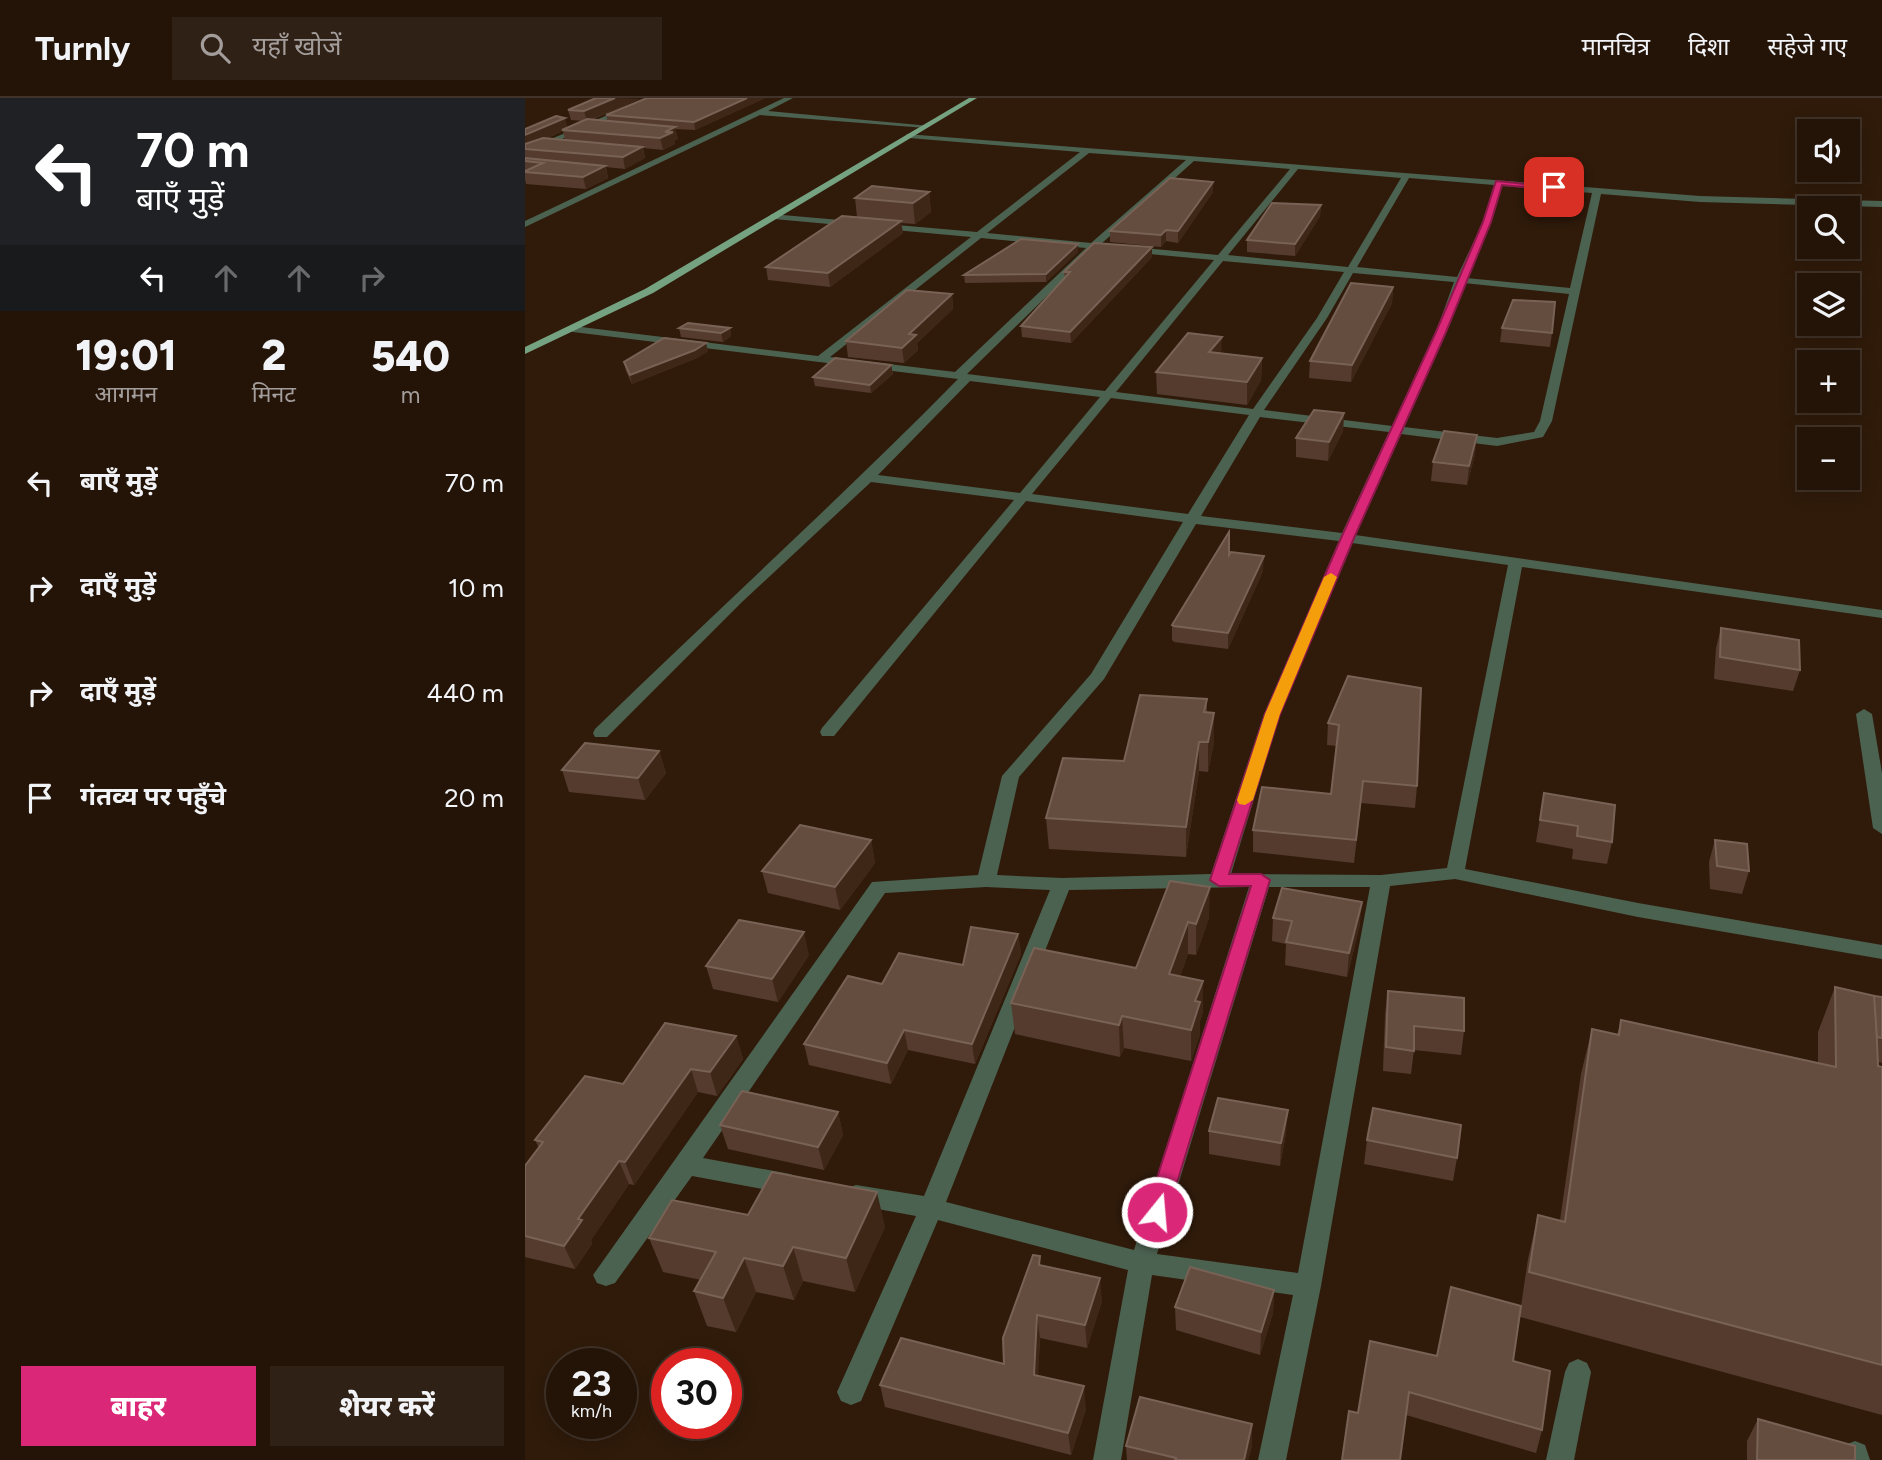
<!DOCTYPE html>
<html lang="hi">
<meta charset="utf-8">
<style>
body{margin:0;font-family:Figtree,"Noto Sans Devanagari",sans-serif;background:#302116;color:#f1f3f6;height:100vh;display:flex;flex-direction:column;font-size:26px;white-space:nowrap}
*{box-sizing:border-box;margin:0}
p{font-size:23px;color:#a39e9c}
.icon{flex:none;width:38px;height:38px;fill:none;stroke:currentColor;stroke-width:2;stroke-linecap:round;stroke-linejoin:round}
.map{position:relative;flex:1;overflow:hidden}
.drawer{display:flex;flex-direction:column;background:#241408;width:525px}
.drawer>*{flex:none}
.hud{background:#202124;color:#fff;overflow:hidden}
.controls{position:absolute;left:1272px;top:21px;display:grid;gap:14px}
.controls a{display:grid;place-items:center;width:63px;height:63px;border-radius:0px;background:#241408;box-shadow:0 4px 18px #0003,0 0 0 2px #413329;font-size:35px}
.speed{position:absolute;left:21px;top:1250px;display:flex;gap:14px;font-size:35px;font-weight:700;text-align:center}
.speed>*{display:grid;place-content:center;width:91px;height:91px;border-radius:50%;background:#241408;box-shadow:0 4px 18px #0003,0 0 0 2px #413329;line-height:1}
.speed small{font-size:18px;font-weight:400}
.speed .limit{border:10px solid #d22;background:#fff;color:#111}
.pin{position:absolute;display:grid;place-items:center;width:60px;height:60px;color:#fff;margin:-30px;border-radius:14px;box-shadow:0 4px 10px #0006}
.me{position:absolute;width:77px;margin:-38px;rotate:17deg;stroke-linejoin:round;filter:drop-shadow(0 0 5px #0008)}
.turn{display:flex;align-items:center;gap:24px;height:147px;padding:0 21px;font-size:32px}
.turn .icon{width:91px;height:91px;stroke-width:2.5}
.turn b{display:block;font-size:49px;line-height:60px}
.lanes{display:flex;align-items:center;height:66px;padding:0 21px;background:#0003;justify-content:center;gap:35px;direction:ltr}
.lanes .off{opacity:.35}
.eta{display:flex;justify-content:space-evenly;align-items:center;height:119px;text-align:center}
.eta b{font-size:42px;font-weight:800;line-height:49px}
.cta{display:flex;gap:14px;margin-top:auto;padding:14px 21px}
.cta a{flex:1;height:80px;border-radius:0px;background:#db2777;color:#fff;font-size:28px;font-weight:800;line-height:80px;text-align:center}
.cta a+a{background:#302116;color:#f1f3f6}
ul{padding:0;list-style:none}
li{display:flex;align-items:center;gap:21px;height:105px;padding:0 21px}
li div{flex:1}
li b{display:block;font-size:26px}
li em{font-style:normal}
header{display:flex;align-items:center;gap:42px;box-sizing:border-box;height:98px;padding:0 35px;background:#241408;border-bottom:2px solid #413329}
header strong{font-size:33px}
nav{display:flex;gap:38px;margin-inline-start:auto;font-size:24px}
.search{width:490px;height:63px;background:#302116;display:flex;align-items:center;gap:18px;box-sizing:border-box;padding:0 24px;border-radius:0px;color:#a39e9c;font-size:26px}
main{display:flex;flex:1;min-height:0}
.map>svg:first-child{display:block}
</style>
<header>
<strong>Turnly</strong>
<div class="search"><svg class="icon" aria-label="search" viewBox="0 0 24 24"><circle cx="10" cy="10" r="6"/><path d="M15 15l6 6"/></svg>यहाँ खोजें</div>
<nav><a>मानचित्र</a><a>दिशा</a><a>सहेजे गए</a></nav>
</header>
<main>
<section class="drawer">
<div class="hud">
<div class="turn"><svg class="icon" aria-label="left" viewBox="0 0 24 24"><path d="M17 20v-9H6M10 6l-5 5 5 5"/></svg><div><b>70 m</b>बाएँ मुड़ें</div></div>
<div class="lanes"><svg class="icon" aria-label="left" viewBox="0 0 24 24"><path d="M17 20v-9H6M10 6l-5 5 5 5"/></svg><svg class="icon off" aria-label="ahead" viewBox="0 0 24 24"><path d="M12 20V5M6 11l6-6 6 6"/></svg><svg class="icon off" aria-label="ahead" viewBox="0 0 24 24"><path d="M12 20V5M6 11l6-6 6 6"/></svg><svg class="icon off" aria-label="right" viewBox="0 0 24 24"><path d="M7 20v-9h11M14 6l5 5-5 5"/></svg></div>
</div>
<div class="eta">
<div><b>19:01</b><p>आगमन</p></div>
<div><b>2</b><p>मिनट</p></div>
<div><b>540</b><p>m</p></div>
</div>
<ul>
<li><svg class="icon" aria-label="left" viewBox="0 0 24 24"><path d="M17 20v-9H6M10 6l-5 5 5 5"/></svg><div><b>बाएँ मुड़ें</b></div><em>70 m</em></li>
<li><svg class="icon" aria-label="right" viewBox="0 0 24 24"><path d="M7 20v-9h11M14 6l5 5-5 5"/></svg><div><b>दाएँ मुड़ें</b></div><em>10 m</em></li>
<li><svg class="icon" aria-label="right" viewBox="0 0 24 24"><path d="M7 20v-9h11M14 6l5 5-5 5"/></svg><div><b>दाएँ मुड़ें</b></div><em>440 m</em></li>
<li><svg class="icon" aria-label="arrive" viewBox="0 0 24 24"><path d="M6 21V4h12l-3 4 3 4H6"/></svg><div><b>गंतव्य पर पहुँचे</b></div><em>20 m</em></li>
</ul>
<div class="cta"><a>बाहर</a><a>शेयर करें</a></div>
</section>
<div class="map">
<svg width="1357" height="1362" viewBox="0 0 1357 1362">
<rect width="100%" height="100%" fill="#301b0a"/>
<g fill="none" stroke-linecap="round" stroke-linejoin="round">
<g fill="#4c6251" fill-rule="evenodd">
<polygon points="123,0 132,0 0,57 0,52"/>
<polygon points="259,0 268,0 243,13 405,28 401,30 235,17 0,129 0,123"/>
<path d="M381 36 1175 98 1357 103V109L1175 104 1076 96 1027 323 1018 339 972 348 876 336 830 437 1357 512V520L997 469 940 771 1113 805 1357 847V861L1113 819 930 781 865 788 796 1188 761 1362H733L768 1197 627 1177 596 1362H568L603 1172 413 1122 336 1303 326 1307 316 1303 312 1294 391 1118 331 1107 323 1104 319 1097 323 1090 331 1087 399 1098 525 792 461 789 360 795 178 1060 265 1076 273 1079 277 1086 273 1093 265 1096 167 1078 90 1185 81 1188 72 1185 68 1177 347 784 453 777 477 678 566 576 658 424 501 403 309 638H297L295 634 297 630 489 402 346 384 217 504 82 639H70L68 635 70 631C190 514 315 401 433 281L48 234 43 231 48 228 293 258 446 139 249 121 246 120V116L452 134 555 54 384 40ZM564 55 661 62 566 145 462 135ZM669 63 765 71 693 157 576 146ZM773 71 876 80 823 169 703 157ZM884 80 969 87 958 124 932 179 832 169ZM977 88 1067 95 1045 190 941 180 966 124ZM456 140 561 150 430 274 305 259ZM570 151 689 162 580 293 442 276ZM698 163 819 174 792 220 728 311 591 294ZM828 175 929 184 911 234 867 328 739 312 802 220ZM939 185 1044 196 1015 323 1009 334 972 340 879 329 921 234ZM445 283 575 299 495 395 353 377ZM586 300 724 317 663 416 507 396ZM735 319 864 334 817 435 676 418ZM671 426 814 443 739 616 686 776 537 780 472 777 494 679 579 581ZM827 445 983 467 922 770 856 777 706 776 755 616ZM724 789 609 1152 421 1104 544 792ZM744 789H845L773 1175 632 1156Z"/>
<polygon points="1339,611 1347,616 1357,675 1357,736 1348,730 1331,616"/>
<polygon points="1053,1261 1062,1265 1066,1274 1049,1362 1021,1362 1040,1274 1044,1265"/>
<polygon points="1330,1343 1340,1347 1345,1362 1317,1362 1320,1347"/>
</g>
<polygon fill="#75a381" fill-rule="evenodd" points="444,0 452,0 128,195 0,256 0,249 120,191"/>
</g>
<g fill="#543b2e" fill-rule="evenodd">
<path d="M122 0H240L170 32 150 31 153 41 150 42V46L138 52 118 50 120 60 100 71 81 69 83 80 61 91 1 86 0 81V31L42 30 58 23 46 22 43 12 114 1 66 22 83 23 81 17ZM38 33 40 42 20 41Z"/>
<polygon points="688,84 688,94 653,145 641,143 636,149 585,144 585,133"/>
<polygon points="404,94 406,114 390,126 376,125 378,135 305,189 243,182 241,169 332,119 330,100"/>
<polygon points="796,107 795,118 770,158 722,154 722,142"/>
<polygon points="553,154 521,184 440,185 439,177"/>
<polygon points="627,159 546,245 497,239 496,228 540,180 539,174"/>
<polygon points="868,189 867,205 826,284 784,280 785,263"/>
<polygon points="427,196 428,211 392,245 393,252 379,265 323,259 321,243"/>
<polygon points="154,230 205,230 206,238 198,244 156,239"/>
<polygon points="977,230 1027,235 1025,249 975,244"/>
<polygon points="183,253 172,260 107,286 101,273 99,264"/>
<polygon points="737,260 736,282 722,307 632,296 631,274"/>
<polygon points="366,267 368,276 346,295 290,288 288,279"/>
<polygon points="819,315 818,333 803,363 771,359 771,340"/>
<polygon points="950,356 942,387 906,383 908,364"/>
<polygon points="704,457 738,473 703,551 649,544 647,542 647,527"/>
<polygon points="1196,530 1275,572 1268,593 1189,581 1191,550"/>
<polygon points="823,578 892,688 890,710 836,705 829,765 728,754 728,732 806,696 812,648 802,647 803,625"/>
<polygon points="682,601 682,614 689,644 683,674 674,673 661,759 524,751 521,720"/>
<polygon points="134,653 141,675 120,702 44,694 37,672"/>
<polygon points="1019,695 1087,744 1082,766 1047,761 1048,751 1011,744"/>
<polygon points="346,742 350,765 315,812 243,795 237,773"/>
<polygon points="1190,742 1224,773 1217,796 1185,791 1184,764"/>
<polygon points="645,783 684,820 671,857 663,856 655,878 678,914 675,923 675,936 666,963 599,950 595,959 490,936 486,905 611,870"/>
<polygon points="748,820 835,826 822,879 760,867 761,846 747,843"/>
<polygon points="493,836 496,856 450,966 383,952 366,986 284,967 279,946 357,886 438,867"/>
<polygon points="284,857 253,904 188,891 181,868"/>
<polygon points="1310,889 1357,899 1357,965 1353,964 1353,968 1357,969 1357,1317 995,1219 988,1263 1017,1332 1011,1355 881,1317 833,1315 912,1258 996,1208 1003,1161 1013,1117 1035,1122 1056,976 1067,931 1092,937 1096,922 1293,965 1293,934"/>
<polygon points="863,893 939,933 936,957 889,952 886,976 858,973 860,916"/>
<polygon points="211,938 218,961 192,998 173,994 109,1087 104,1086 66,1142 67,1146 50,1171 0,1159 0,1068 14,1050 10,1042 98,986"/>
<polygon points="313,1014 318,1037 299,1072 203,1051 195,1027"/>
<polygon points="684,1033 761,1035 755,1068 684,1056"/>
<polygon points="842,1042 932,1060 928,1083 839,1066"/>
<polygon points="223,1117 360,1129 330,1194 278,1183 269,1202 231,1194 211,1234 182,1228 169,1193 176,1182 138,1174 124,1140"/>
<polygon points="516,1167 577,1203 562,1250 515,1240 513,1277 561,1311 546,1357 360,1309 355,1287 479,1266"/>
<polygon points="749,1192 748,1215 735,1257 651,1232 650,1209"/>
<polygon points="1233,1321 1330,1362 1222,1362 1222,1343"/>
<polygon points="601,1348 727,1348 723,1362 602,1362"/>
</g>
<g fill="#3f2718">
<polygon points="90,0 114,1 62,23 59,13"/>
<polygon points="222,0 240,0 170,32 169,24"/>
<polygon points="40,20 43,31 37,32 38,33 0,49 0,37"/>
<polygon points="150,29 153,41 150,42 150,46 138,52 135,40 140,34"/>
<polygon points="117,49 120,60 100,71 98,59"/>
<polygon points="80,68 83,80 61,91 58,79"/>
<polygon points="688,84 688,94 653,145 653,133"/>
<polygon points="404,94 406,114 390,126 388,105"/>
<polygon points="796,107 795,118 770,158 770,146"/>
<polygon points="376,123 378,135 305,189 303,175"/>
<polygon points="641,132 641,143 636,149 636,137"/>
<polygon points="553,146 553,154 521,184 521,176"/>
<polygon points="627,149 627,159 546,245 545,234"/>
<polygon points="868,189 867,205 826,284 827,267"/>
<polygon points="427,196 428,211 392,245 393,252 379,265 377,250 384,236"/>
<polygon points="205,230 206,238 198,244 196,235"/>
<polygon points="697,239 696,261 684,254"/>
<polygon points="181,245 183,253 172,260 107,286 105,277"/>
<polygon points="737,260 736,282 722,307 722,284"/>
<polygon points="366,267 368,276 346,295 345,287"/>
<polygon points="819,315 818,333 803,363 804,344"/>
<polygon points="952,337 950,356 942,387 944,368"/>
<polygon points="739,458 738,473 703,551 703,535"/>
<polygon points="689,615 689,644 683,674 683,644"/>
<polygon points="674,644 674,673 661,759 661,729"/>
<polygon points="134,653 141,675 120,702 113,680"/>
<polygon points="346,742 350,765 315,812 310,789"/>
<polygon points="685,789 684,820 671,857 671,826"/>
<polygon points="837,804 835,826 822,879 824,855"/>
<polygon points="663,824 663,856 645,908 644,876"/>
<polygon points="279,834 284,857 253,904 247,881"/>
<polygon points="493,836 496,856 450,966 447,946"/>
<polygon points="678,883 678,914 675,923 675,936 666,963 666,932 670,903"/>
<polygon points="597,918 599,950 595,959 594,927"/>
<polygon points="379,932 383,952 366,986 362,965"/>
<polygon points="211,938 218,961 192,998 185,974"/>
<polygon points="166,971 173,994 109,1087 100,1064"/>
<polygon points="763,1012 761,1035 755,1068 756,1045"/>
<polygon points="313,1014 318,1037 299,1072 293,1049"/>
<polygon points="94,1063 104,1086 66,1142 67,1146 50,1171 39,1148 53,1121"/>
<polygon points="352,1094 360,1129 330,1194 321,1160"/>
<polygon points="268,1149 278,1183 269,1202 258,1168"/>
<polygon points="219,1160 231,1194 211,1234 198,1200"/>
<polygon points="575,1180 577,1203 562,1250 560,1227"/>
<polygon points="749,1192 748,1215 735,1257 736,1234"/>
<polygon points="512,1217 515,1240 512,1299 509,1277"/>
<polygon points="559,1288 561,1311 546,1357 543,1335"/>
<polygon points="727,1326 727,1348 723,1362 719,1362"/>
</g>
<g fill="#644c3f" stroke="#786256" stroke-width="2">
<polygon points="71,0 90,0 59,13 43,12"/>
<polygon points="122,0 222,0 169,24 81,17"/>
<polygon points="31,18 40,20 0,37 0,31"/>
<polygon points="62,21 150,29 140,34 148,34 135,40 37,32"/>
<polygon points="18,40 117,49 98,59 0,51 0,46"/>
<polygon points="0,60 80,68 58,79 0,74 0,73 18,65 0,63"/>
<polygon points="645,80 688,84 653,133 641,132 636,137 585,133"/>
<polygon points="347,88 404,94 388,105 330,100"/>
<polygon points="747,105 796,107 770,146 722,142"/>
<polygon points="317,118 376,123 303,175 241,169"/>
<polygon points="496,141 553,146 521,176 439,177"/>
<polygon points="569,145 627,149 545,234 496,228 545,174 539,174"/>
<polygon points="826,185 868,189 827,267 785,263"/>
<polygon points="382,192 427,196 384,236 391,237 377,250 321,243"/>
<polygon points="988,202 1030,204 1027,235 977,230"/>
<polygon points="163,225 205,230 196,235 154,230"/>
<polygon points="663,235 697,239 684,254 737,260 722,284 631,274"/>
<polygon points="139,240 181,245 170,252 105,277 99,264"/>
<polygon points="310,260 366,267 345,287 288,279"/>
<polygon points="789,312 819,315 804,344 771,340"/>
<polygon points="919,333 952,337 944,368 908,364"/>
<polygon points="704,434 704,457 706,454 739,458 703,535 649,528 647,527"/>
<polygon points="1196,530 1274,542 1275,572 1195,559"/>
<polygon points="823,578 896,590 892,688 838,683 831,742 728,732 737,689 806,696 814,627 803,625"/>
<polygon points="615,597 682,601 679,614 689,615 683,644 674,644 661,729 521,720 538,660 599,663"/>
<polygon points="60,645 134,653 113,680 37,672"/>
<polygon points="1019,695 1090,707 1087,744 1052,738 1053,728 1015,722"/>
<polygon points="275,727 346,742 310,789 237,773"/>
<polygon points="1190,742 1222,746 1224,773 1192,768"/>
<polygon points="645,783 685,789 671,826 663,824 644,876 678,883 670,903 675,904 666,932 597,918 594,927 486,905 509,850 611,870"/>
<polygon points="757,790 837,804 824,855 761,844 767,823 748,820"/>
<polygon points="214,822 279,834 247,881 181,868"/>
<polygon points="446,829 493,836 447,946 379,932 362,965 279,946 323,878 357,886 374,855 438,867"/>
<polygon points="1310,889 1350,898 1353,968 1357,969 1357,1267 1004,1174 1013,1117 1040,1124 1067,931 1094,937 1096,922 1311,969"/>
<polygon points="863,893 939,900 939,933 889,928 889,953 861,949"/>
<polygon points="1349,898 1357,899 1357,940 1352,939"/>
<polygon points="140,925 211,938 185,974 166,971 100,1064 94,1063 53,1121 57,1122 39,1148 0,1138 0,1068 18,1044 10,1042 60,978 98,986"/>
<polygon points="217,993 313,1014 293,1049 195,1027"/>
<polygon points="693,1000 763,1012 756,1045 684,1033"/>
<polygon points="848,1010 936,1027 932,1060 842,1042"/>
<polygon points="247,1074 352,1094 321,1160 268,1149 258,1168 219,1160 198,1200 169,1193 191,1154 124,1140 147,1102 223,1117"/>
<polygon points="508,1157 515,1158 514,1167 575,1180 560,1227 512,1217 509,1277 559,1288 543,1335 355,1287 376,1240 479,1266 478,1240"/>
<polygon points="665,1169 749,1192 736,1234 650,1209"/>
<polygon points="926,1189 996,1208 988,1263 1025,1273 1017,1332 884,1294 875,1362 817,1362 824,1313 833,1315 845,1243 912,1258"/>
<polygon points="615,1299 727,1326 719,1362 650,1362 651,1360 601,1348"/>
<polygon points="1233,1321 1330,1348 1330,1362 1232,1362"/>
</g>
<polygon fill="#db2777" stroke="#8e194d" stroke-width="2" points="971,83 1033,89 1029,92 977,87 966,124 921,234 829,440 755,616 704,776 736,776 745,782 643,1114 640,1121 632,1124 625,1121 621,1114 726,788 694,788 685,782 740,616 816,440 911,234 958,124"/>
<polygon fill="#f59e0b" points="806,475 812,479 755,616 728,702 720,707 714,706 712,702 740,616 799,479"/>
</svg>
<div class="controls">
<a><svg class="icon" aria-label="sound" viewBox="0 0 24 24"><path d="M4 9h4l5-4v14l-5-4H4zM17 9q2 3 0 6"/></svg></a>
<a><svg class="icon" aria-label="search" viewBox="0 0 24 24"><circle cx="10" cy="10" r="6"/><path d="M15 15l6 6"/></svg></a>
<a><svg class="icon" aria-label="layers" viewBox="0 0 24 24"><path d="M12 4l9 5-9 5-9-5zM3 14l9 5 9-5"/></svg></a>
<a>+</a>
<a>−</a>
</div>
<div class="speed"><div>23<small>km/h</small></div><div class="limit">30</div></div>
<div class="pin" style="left:1029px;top:89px;background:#d93025"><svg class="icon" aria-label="arrive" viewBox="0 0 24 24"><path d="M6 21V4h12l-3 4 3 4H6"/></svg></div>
<svg class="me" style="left:632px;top:1114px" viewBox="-20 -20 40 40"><circle r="17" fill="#db2777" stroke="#fff" stroke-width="3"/><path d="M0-11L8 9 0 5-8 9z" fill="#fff"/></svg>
</div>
</main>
